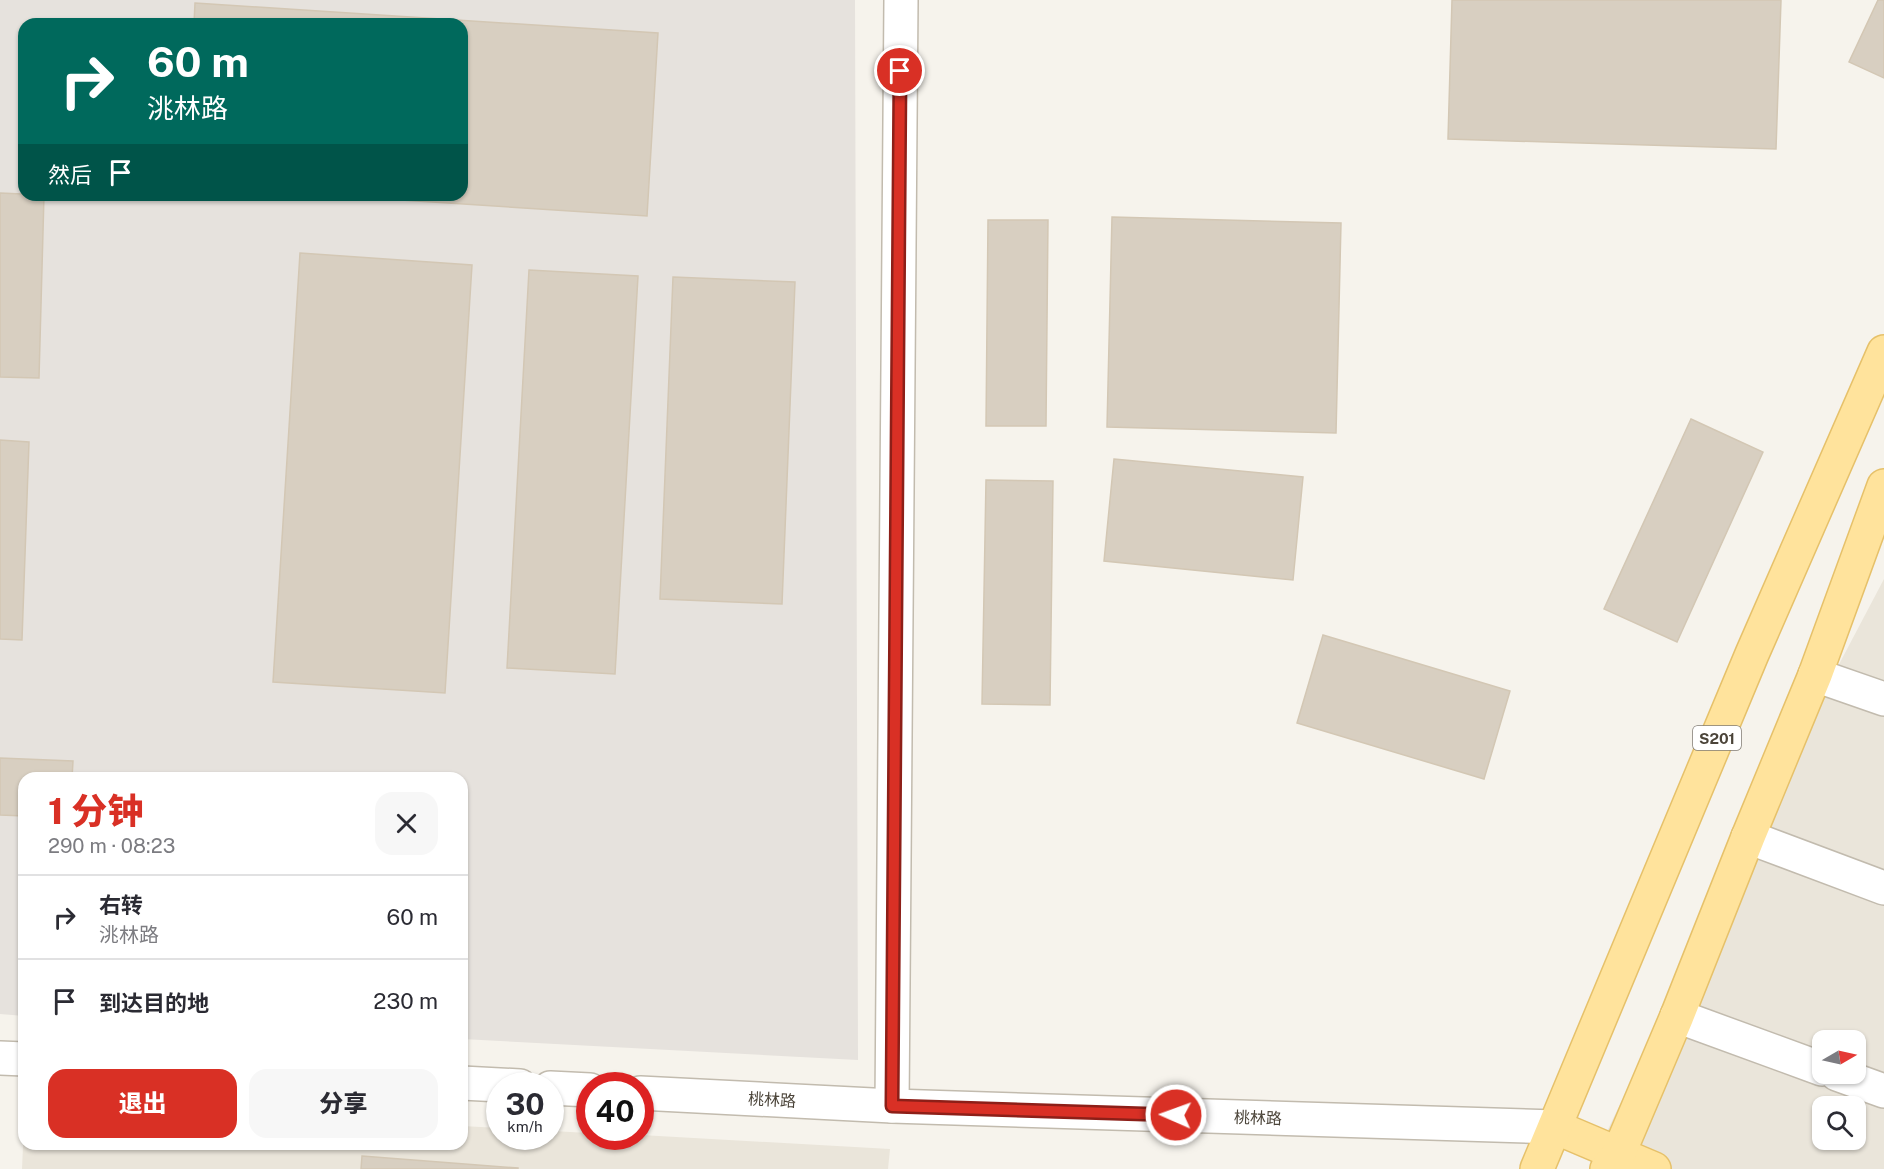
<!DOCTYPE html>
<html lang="zh">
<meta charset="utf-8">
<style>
body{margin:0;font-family:"Public Sans","Noto Sans SC",sans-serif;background:#f7f7f7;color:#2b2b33;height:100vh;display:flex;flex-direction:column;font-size:22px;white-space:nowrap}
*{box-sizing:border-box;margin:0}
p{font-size:20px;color:#7c7c81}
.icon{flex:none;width:33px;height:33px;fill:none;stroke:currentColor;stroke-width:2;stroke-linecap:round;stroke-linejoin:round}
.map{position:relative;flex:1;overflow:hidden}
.panel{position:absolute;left:18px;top:772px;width:450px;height:378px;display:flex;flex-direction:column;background:#fff;border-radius:18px;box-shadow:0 2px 4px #0004}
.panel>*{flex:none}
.guide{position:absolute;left:18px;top:18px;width:450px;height:183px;border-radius:18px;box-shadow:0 2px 4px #0004;background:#00695c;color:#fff;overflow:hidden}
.needle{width:39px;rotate:81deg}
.fabs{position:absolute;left:1812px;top:1030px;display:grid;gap:12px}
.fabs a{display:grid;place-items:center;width:54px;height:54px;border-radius:12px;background:#fff;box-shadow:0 2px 4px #0004;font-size:30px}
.speed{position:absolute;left:486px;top:1072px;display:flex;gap:12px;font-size:30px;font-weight:700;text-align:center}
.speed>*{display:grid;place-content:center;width:78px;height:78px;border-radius:50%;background:#fff;box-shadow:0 2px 4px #0004;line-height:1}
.speed small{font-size:15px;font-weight:400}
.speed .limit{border:9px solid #d22;background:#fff;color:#111}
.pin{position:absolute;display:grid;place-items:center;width:51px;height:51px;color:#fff;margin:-26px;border:3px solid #fff;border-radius:50%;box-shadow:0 2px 6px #0007}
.me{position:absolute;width:66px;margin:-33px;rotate:272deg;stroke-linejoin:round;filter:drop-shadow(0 0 4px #0008)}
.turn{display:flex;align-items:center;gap:21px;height:126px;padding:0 30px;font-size:27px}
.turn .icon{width:78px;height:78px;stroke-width:2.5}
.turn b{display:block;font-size:42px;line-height:51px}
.then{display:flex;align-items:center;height:57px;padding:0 30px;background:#0003;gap:12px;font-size:22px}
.round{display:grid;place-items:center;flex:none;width:63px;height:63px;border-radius:18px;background:#f7f7f7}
.head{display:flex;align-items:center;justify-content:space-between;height:102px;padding:0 30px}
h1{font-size:36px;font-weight:800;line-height:45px;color:#d93025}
.button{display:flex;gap:12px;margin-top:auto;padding:12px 30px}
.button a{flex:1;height:69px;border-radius:18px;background:#d93025;color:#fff;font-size:24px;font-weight:800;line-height:69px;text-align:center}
.button a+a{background:#f7f7f7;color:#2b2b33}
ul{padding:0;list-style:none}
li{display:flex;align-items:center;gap:18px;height:84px;padding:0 30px;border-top:2px solid #e1e1e2}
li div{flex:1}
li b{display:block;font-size:22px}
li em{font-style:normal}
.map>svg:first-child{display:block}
</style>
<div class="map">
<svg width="1884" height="1169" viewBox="0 0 1884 1169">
<rect width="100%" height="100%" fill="#f6f3ec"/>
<g fill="#eae5da" fill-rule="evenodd">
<path d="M1884 579V1169H1589L1748 837ZM1822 1041H1856V1074H1822ZM1822 1107H1856V1140H1822Z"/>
<polygon points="24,1123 24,1144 462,1144 462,1126 499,1128 500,1137 550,1137 551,1131 589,1133 590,1137 640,1137 641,1135 890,1149 888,1169 22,1169"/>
</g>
<path fill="#e6e2dd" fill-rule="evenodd" d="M0 0H855L858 1060 462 1039V778H24V1016L0 1014ZM24 24H462V195H24Z"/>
<g fill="#d8cfc1" stroke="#d3c7b4" stroke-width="1.5">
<polygon points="1452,0 1781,0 1776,149 1448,139"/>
<polygon points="1878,0 1884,0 1884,78 1849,62"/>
<polygon points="195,3 658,33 647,216 323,195 462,195 462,24 194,24"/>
<polygon points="0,193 44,195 39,378 0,377"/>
<polygon points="1112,217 1341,223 1336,433 1107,427"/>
<polygon points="988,220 1048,220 1046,426 986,426"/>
<polygon points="300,253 472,265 445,693 273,682"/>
<polygon points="529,270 638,276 615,674 507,668"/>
<polygon points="673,277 795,282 782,604 660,599"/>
<polygon points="1691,419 1763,452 1677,642 1604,609"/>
<polygon points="0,440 29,442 22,640 0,639"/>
<polygon points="1114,459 1303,477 1293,580 1104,561"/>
<polygon points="986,480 1053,481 1050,705 982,704"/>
<polygon points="1323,635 1510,691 1484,779 1297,723"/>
<polygon points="0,758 73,761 72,778 24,778 24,816 0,815"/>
<polygon points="362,1156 518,1168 518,1169 361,1169"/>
</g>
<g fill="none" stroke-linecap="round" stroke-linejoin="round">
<defs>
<g id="minor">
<polyline points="1815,675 1884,699"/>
<polyline points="1748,837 1884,888"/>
<polyline points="1677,1016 1822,1069"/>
<polyline points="0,1058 24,1059"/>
<polyline points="1837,1074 1884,1091"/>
<polyline points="462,1083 520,1086"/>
<polyline points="550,1088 590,1090"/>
<polyline points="640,1093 892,1106 1555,1127"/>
<polyline points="892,1106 901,0"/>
</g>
<g id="major">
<polyline points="1555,1127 1654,1169"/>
<polyline points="1537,1169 1752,654 1884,352"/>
<polyline points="1607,1169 1618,1155 1677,1016 1748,837 1815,675 1884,486"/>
</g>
</defs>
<use href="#minor" stroke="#c2bbae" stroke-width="36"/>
<use href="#major" stroke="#e6c16a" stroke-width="36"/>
<use href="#minor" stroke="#fff" stroke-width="33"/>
<use href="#major" stroke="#ffe39c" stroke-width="33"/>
</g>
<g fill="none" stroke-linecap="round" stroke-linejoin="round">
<defs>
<polyline id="route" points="900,71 892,1106 1176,1115"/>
</defs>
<use href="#route" stroke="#8d1f18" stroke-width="15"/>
<use href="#route" stroke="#d93025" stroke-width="10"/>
</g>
<g text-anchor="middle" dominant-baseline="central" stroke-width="6" stroke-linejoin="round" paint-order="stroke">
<rect fill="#fff" stroke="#817c74" stroke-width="1.5" x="1693" y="726" width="48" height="24" rx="4.5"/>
<g font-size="15" font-weight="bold" fill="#4b4439">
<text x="1717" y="738">S201</text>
</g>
<g font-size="16" fill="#4b4439" stroke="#fff">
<text transform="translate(772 1100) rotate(3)">桃林路</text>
<text transform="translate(1258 1118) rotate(2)">桃林路</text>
</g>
</g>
</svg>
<div class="fabs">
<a><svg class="needle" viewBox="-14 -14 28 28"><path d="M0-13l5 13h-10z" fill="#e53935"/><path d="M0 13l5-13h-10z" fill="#7c7c81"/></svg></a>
<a><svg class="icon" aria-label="search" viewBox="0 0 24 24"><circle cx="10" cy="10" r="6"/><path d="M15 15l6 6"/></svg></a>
</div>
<div class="speed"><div>30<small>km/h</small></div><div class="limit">40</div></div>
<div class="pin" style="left:900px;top:71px;background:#d93025"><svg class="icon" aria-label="arrive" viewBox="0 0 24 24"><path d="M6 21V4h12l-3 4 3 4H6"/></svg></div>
<svg class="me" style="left:1176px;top:1115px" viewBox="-20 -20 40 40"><circle r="17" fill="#d93025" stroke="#fff" stroke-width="3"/><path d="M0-11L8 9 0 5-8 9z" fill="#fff"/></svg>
<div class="guide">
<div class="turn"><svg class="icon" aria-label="right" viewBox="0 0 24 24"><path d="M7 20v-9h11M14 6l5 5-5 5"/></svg><div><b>60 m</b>洮林路</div></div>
<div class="then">然后<svg class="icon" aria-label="arrive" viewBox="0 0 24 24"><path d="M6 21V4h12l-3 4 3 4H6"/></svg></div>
</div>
<section class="panel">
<div class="head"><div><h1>1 分钟</h1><p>290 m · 08:23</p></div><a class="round"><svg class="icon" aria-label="close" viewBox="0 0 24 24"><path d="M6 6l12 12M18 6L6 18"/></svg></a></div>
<ul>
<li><svg class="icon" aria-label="right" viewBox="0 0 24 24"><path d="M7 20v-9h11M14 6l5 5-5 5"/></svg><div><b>右转</b><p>洮林路</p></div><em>60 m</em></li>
<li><svg class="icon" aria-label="arrive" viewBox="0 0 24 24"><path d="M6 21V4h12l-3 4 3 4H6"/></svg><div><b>到达目的地</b></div><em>230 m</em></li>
</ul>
<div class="button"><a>退出</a><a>分享</a></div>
</section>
</div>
